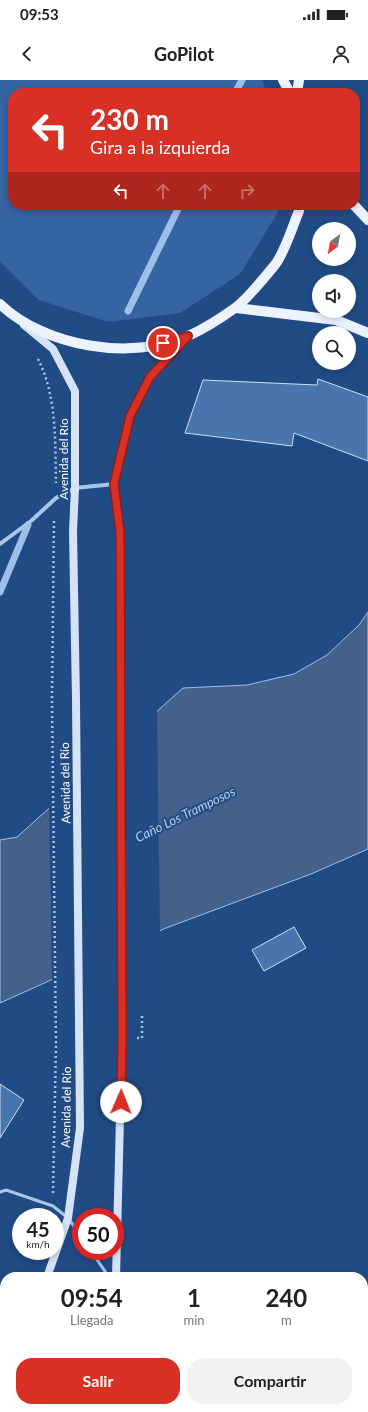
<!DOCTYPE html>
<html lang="es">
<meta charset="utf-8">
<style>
body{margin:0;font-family:Lato,sans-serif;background:#f2f2f2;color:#202124;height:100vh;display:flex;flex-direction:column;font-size:15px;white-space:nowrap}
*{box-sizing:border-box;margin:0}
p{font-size:13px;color:#757577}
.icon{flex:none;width:22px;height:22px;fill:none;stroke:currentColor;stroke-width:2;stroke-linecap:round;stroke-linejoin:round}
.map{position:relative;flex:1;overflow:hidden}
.panel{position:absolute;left:0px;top:1192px;width:368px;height:140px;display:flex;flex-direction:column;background:#fff;border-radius:16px 16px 0 0;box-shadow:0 2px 6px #0003}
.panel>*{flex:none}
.hud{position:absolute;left:8px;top:8px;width:352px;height:122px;border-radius:16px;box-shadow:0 2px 6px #0003;background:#d93025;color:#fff;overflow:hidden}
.needle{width:26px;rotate:211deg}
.buttons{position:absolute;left:312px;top:142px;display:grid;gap:8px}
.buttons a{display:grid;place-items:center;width:44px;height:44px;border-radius:50%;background:#fff;box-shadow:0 2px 6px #0003;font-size:20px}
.speed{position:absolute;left:12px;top:1128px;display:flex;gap:8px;font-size:20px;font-weight:700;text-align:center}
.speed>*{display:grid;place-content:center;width:52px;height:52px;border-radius:50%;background:#fff;box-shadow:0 2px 6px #0003;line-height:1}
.speed small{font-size:10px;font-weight:400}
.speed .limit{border:6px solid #d22;background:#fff;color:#111}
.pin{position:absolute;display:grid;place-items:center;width:34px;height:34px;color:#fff;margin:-17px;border:2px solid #fff;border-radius:50%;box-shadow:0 1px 4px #0007}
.me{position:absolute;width:44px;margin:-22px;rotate:1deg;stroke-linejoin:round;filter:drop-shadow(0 0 3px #0008)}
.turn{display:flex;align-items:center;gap:14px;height:84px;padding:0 16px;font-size:18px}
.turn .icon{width:52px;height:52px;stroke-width:2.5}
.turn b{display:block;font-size:28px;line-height:34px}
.lanes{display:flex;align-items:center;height:38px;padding:0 16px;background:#0003;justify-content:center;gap:20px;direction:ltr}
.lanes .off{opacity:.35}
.eta{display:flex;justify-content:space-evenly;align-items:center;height:68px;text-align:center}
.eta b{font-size:24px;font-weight:700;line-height:28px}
.button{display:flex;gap:8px;margin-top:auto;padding:8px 16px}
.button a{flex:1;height:46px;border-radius:16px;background:#d93025;color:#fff;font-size:16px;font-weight:700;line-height:46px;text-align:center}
.button a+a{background:#f2f2f2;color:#202124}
.status{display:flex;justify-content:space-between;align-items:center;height:28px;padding:0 20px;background:#fff;direction:ltr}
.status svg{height:11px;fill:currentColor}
header{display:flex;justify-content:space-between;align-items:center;height:52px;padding:0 16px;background:#fff;font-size:18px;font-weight:700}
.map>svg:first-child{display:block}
</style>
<div class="status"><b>09:53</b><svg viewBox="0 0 49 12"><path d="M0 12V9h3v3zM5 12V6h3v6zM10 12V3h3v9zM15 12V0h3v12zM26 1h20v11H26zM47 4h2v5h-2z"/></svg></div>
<header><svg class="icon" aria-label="back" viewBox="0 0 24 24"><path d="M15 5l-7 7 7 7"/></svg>GoPilot<svg class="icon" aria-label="person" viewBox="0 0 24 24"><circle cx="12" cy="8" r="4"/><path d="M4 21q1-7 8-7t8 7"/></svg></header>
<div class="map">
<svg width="368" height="1332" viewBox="0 0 368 1332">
<rect width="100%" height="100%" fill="#214b85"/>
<polygon fill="#3564a2" points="0,0 262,0 267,13 13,13 13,125 278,125 278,132 240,194 180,233 108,242 39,220 0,182"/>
<polygon fill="#43618b" stroke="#9dc0ea" points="368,532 368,769 311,794 166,848 0,923 0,760 17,757 183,608 247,605 294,594 327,575 359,545"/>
<polygon fill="#214b85" points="157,629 160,853 52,901 49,726"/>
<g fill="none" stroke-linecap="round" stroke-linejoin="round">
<g stroke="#9dc0ea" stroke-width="7">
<polyline points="235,13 242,0"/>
<polyline points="128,231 180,125"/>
<polyline points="0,512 28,445"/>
</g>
</g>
<g fill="#4a74ad" stroke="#cee0f7">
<polygon points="318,299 368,317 368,381 294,353 292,366 185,353 203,300 317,305"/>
<polygon points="294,847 306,868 264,891 252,870"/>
<polygon points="0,1004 24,1020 0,1058"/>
</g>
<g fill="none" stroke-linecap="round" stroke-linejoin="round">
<g stroke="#a9c5e9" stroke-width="2.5" stroke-dasharray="2 3" stroke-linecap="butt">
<path d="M38 279C57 316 55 362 56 403"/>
<polyline points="137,958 142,958 142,935"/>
<polyline points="53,1113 56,964 52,620 54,438"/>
</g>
<g stroke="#a9c5e9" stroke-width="3">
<polyline points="0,1112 6,1110 53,1126 68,1138 81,1156"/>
<polyline points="91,1171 109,1197"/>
</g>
<g stroke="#a9c5e9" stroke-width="4">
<polyline points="0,464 31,441 56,418 75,408 114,404"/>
<polyline points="109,1327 110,1332"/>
</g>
<g stroke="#d4e3f7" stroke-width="8">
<polyline points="24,245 53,269 75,311 75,408 73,452 76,620 80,1048 68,1138 47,1197"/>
<polyline points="116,1197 122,958 120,452 114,404 130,336 150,297 187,256"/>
<polyline points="0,1292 5,1284"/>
<polyline points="76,1332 79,1327"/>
</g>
<g stroke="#edf3fe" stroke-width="10">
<polyline points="283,0 290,13"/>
<polyline points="297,13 299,0"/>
<polyline points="354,125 368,140"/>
<path d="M0 224C45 267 131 281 188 256 204 249 221 238 235 228 246 220 265 197 274 186 284 175 293 145 299 131L300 125"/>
<polyline points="236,228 336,240 368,253"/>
</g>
</g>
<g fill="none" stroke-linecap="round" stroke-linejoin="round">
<defs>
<polyline id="route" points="121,1022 122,958 120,452 114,404 130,336 150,297 188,256 163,263"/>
</defs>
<use href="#route" stroke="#8d1f18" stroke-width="10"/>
<use href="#route" stroke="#d93025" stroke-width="7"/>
</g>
<g text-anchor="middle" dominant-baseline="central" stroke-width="4" stroke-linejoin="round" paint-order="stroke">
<g font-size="12" fill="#fff" stroke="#214b85">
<text transform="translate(63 379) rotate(-90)">Avenida del Río</text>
<text transform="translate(65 703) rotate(-91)">Avenida del Río</text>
<text transform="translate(66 1027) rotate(-89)">Avenida del Río</text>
</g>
<g font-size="13" font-style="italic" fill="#b5cff0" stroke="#214b85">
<text transform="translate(185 734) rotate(-26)">Caño Los Tramposos</text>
</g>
</g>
</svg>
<div class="buttons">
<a><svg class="needle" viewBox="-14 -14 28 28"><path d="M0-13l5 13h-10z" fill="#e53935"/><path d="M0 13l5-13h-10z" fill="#757577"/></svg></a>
<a><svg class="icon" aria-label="sound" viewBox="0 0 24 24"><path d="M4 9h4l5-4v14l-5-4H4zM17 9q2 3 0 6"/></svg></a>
<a><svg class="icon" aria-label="search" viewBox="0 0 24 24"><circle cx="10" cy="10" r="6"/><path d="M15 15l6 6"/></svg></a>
</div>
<div class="speed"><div>45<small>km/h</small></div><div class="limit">50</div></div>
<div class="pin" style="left:163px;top:263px;background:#d93025"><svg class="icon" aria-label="arrive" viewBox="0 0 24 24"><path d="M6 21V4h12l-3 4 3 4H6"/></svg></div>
<svg class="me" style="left:121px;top:1022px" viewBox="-20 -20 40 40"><circle r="19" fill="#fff"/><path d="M0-13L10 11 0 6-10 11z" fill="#d93025"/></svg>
<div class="hud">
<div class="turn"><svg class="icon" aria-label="left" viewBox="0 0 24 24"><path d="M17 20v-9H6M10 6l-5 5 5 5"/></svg><div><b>230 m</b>Gira a la izquierda</div></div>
<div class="lanes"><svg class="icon" aria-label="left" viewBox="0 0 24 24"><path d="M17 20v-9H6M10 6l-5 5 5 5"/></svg><svg class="icon off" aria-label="ahead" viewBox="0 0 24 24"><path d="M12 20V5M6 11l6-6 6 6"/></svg><svg class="icon off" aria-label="ahead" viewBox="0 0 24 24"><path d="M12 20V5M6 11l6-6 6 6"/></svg><svg class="icon off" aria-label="right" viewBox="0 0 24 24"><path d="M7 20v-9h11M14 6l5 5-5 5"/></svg></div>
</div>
<section class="panel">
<div class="eta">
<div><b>09:54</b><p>Llegada</p></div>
<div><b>1</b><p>min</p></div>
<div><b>240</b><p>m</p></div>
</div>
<div class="button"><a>Salir</a><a>Compartir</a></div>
</section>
</div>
